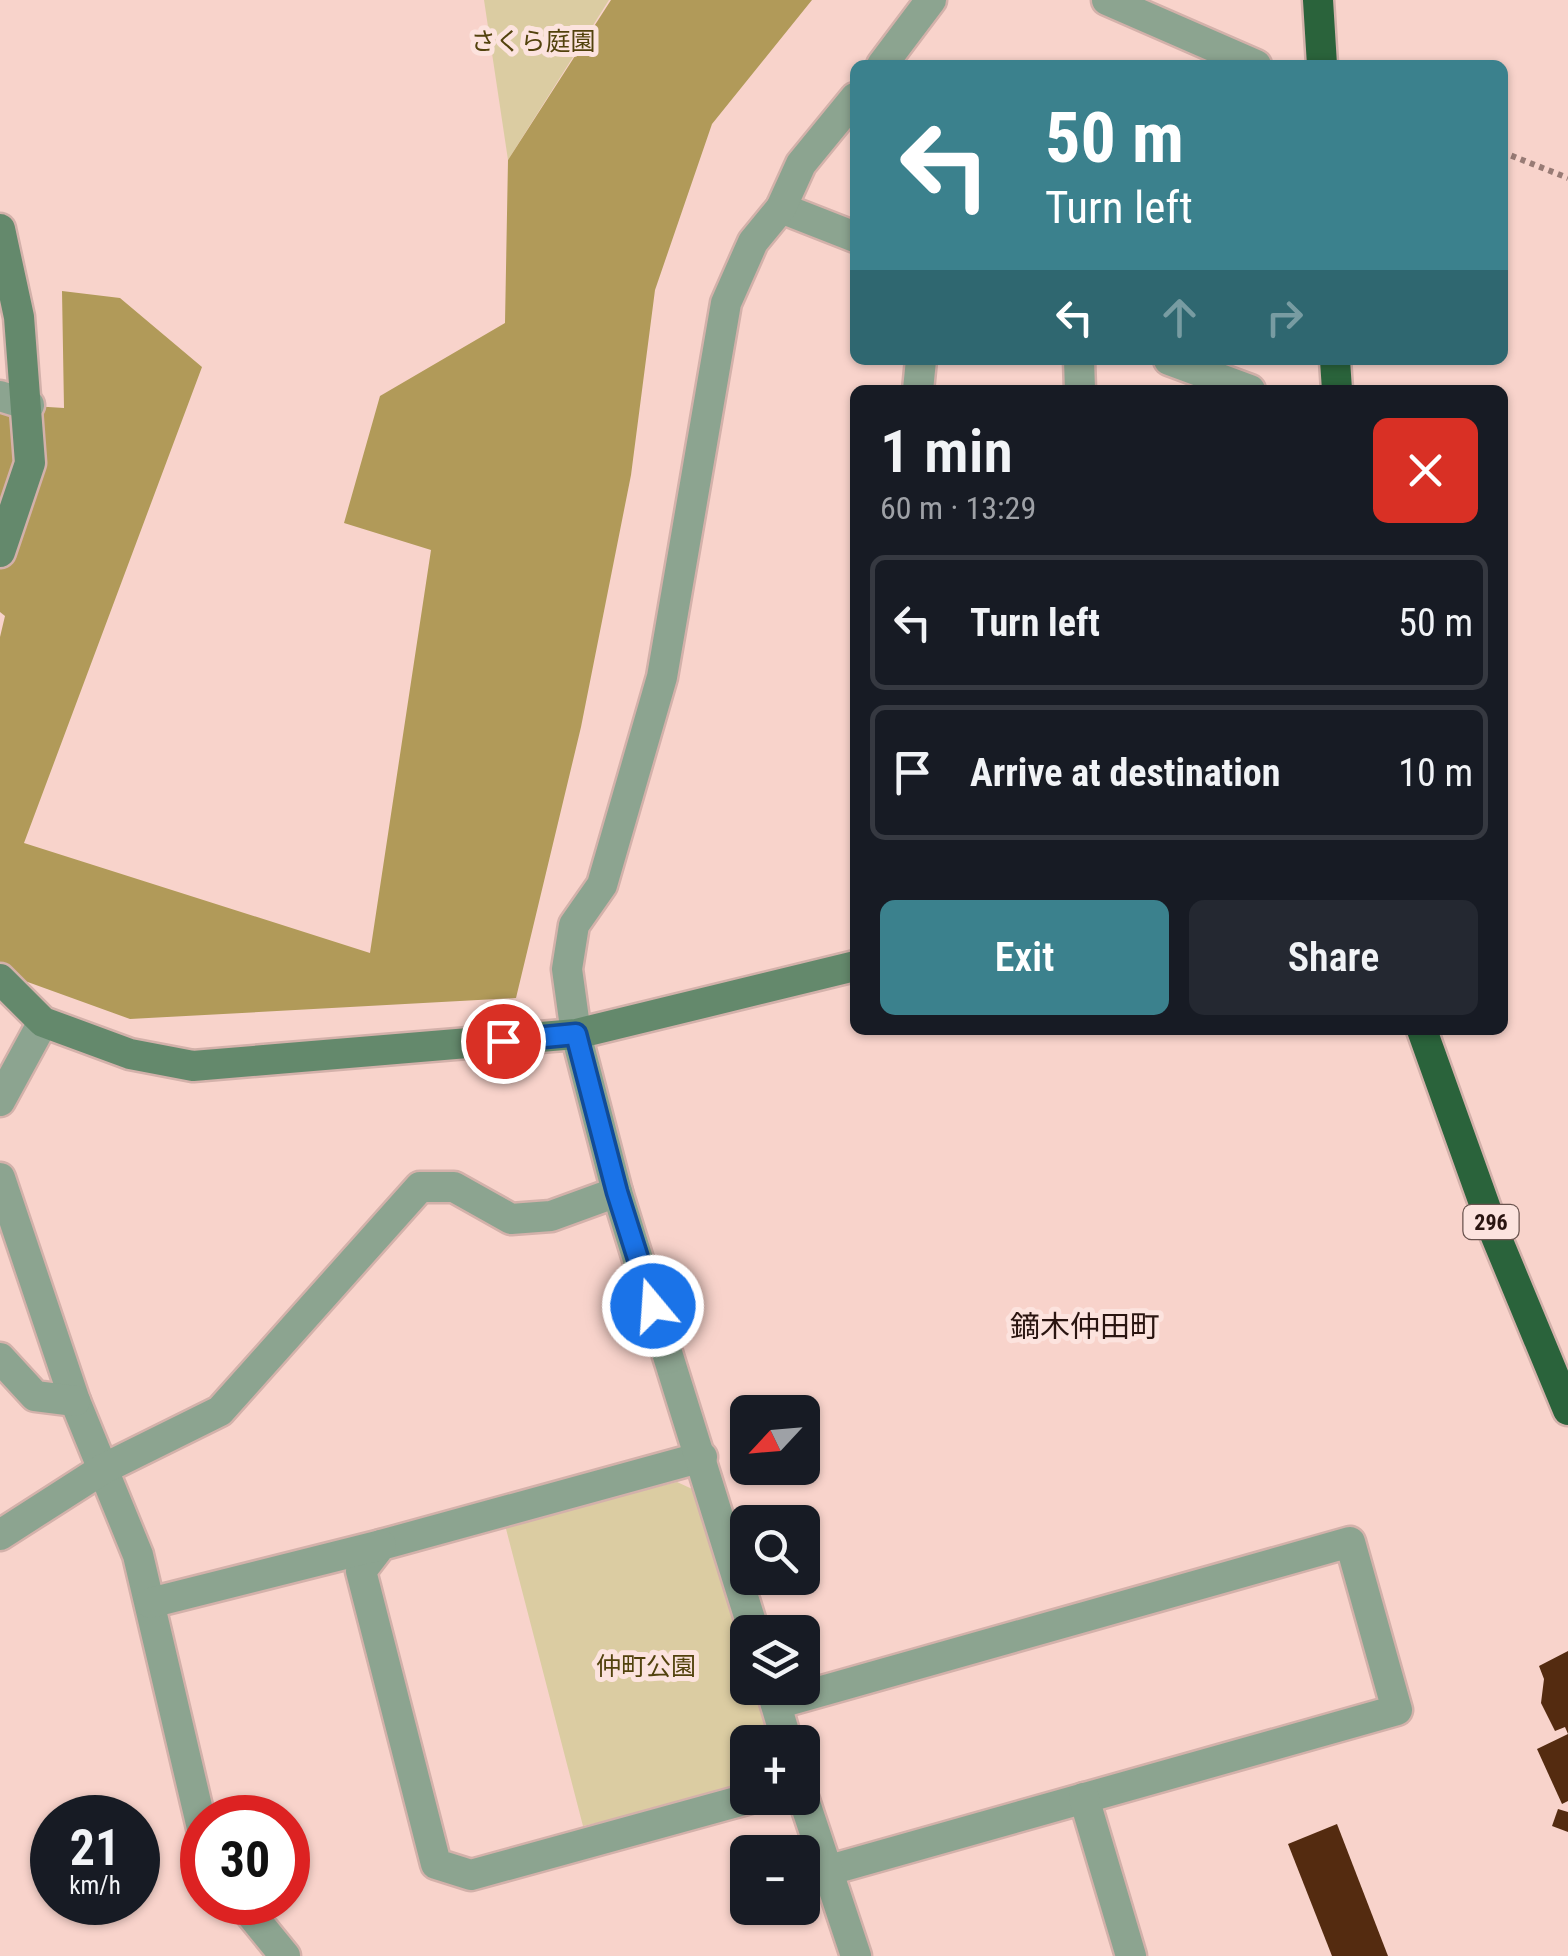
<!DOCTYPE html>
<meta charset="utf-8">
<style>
body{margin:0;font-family:"Roboto Condensed","Noto Sans JP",sans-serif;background:#242831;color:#f1f3f6;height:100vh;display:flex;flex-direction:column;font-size:38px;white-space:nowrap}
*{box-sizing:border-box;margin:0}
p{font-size:32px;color:#9ea1a6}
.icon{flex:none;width:55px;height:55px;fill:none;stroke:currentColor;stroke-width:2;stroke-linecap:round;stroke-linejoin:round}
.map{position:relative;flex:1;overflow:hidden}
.details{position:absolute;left:850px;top:385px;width:658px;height:650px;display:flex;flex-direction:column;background:#171b24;border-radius:15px;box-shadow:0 2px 8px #0004}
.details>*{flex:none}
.top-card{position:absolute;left:850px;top:60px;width:658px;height:305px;border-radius:15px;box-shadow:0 2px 8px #0004;background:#3b818d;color:#fff;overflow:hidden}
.needle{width:65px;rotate:244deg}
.fabs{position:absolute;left:730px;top:1395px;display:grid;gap:20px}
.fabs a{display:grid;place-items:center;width:90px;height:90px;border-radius:15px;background:#171b24;box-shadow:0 2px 8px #0004;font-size:50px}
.speed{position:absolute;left:30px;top:1795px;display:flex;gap:20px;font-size:50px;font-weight:700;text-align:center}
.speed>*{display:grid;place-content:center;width:130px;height:130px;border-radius:50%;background:#171b24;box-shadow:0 2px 8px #0004;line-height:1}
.speed small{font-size:25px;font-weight:400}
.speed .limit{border:15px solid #d22;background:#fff;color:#111}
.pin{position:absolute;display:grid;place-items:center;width:85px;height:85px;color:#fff;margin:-42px;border:5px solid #fff;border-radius:50%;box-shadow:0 2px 10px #0007}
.me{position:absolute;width:110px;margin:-55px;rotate:342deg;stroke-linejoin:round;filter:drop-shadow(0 0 8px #0008)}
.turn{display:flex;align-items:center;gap:35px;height:210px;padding:0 30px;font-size:45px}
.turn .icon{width:130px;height:130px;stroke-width:2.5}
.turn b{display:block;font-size:70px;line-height:85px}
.lanes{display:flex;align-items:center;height:95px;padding:0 30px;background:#0003;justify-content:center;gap:50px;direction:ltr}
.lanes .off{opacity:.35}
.round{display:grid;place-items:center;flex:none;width:105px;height:105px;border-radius:15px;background:#242831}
.summary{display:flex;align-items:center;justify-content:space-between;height:170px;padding:0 30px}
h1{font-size:60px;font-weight:600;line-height:75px}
.cta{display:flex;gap:20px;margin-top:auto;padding:20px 30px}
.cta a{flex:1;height:115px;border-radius:15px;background:#3b818d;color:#fff;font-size:40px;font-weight:600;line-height:115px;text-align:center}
.cta a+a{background:#242831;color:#f1f3f6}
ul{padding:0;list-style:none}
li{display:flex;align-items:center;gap:30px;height:135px;margin:0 20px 15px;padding:0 10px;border:5px solid #363941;border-radius:15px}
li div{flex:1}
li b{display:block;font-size:38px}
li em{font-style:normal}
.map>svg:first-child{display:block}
</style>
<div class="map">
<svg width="1568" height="1956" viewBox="0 0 1568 1956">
<rect width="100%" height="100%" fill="#f8d3cb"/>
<g fill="#dbcca2">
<polygon points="484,0 609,0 508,160"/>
<polygon points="677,1482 701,1493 747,1653 748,1688 758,1688 774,1742 748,1742 747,1788 583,1826 505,1525"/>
</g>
<polygon fill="#b19a59" points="611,0 812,0 712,124 655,290 631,475 581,727 516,998 130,1019 0,972 0,637 5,616 0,612 0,404 64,408 62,291 120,298 202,367 24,843 370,953 431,550 344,523 380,396 505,323 508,160"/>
<g fill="#542b10">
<polygon points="1568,1651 1568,1734 1565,1727 1555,1731 1541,1703 1544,1679 1539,1666"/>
<polygon points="1568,1734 1568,1801 1562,1804 1537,1749"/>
<polygon points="1558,1809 1568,1812 1568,1832 1552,1826"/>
<polygon points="1337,1824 1388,1956 1332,1956 1288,1844"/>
</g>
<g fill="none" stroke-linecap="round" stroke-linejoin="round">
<defs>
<g id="street">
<polyline points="1107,0 1256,65"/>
<polyline points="882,65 931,0"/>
<polyline points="781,208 855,237"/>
<polyline points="1079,360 1080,390"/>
<polyline points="1169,360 1250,390"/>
<polyline points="918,390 921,360"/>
<polyline points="0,396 29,405"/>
<polyline points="0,1101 43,1022"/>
<polyline points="0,1178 75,1401 138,1555 202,1828"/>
<polyline points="0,1358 35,1396 75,1401"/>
<polyline points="702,1457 381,1545 361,1571 436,1864 471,1875 751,1798"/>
<polyline points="0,1535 103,1469 220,1411 420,1187 454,1187 511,1219 551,1216 617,1192"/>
<polyline points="150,1603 381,1545"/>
<polyline points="754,1632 617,1192 576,1034 567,969 574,925 602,885 662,677 726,303 753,242 781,208 801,164 855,98"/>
<polyline points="771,1688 787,1742"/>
<polyline points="776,1704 1350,1542 1397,1710 826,1871"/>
<polyline points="802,1794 856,1956"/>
<polyline points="1084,1798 1131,1956"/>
<polyline points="241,1902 285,1956"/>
</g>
<g id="secondary">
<polyline points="0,229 19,317 30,463 0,552"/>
<polyline points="0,979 43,1022 130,1054 193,1066 576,1034 855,966"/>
</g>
<g id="highway">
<polyline points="1318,0 1322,65"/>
<polyline points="1335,360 1337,390"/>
<polyline points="1422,1030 1495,1234 1568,1410"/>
</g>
</defs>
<use href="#street" stroke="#d3b1aa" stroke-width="35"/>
<use href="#secondary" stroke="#d3b1aa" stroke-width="35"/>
<use href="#highway" stroke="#d3b1aa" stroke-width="35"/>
<polyline stroke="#987b75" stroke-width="6" stroke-dasharray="5 5" stroke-linecap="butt" points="1502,152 1568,178"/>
<use href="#street" stroke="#8ca490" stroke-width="30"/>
<use href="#secondary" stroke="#64896c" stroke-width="30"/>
<use href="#highway" stroke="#2a633b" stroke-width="30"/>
</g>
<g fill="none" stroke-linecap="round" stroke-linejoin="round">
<defs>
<polyline id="route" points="503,1041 576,1034 617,1192 653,1306"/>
</defs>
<use href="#route" stroke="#114b97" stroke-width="25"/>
<use href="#route" stroke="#1a73e8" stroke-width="18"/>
</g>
<g text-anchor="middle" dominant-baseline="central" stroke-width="10" stroke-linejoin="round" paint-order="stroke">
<rect fill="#fce3de" stroke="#69534e" stroke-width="2.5" x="1463.5" y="1205" width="55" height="34" rx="8"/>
<g font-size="22" font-weight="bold" fill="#2a1511">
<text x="1491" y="1222">296</text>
</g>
<g font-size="25" fill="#52420d" stroke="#fce3de">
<text x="533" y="41">さくら庭園</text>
<text x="646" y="1666">仲町公園</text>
</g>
<g font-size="30" fill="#2a1511" stroke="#fce3de">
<text x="1085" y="1326">鏑木仲田町</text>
</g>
</g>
</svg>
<div class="fabs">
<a><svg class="needle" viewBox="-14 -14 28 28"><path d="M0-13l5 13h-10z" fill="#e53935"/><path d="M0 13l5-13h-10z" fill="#9ea1a6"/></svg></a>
<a><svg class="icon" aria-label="search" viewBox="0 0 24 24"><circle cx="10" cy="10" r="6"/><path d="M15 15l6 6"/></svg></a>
<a><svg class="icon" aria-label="layers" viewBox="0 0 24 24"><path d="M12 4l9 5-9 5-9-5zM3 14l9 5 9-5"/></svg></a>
<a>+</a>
<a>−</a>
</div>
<div class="speed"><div>21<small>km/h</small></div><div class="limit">30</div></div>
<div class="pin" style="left:503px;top:1041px;background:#d93025"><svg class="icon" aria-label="arrive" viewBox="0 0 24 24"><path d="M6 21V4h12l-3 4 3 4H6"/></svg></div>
<svg class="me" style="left:653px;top:1306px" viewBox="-20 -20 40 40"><circle r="17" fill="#1a73e8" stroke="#fff" stroke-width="3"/><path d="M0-11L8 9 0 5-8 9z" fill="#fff"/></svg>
<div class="top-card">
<div class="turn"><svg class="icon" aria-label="left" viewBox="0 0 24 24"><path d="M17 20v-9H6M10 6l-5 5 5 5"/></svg><div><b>50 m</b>Turn left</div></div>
<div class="lanes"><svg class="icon" aria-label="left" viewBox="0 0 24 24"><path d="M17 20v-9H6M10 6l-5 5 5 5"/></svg><svg class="icon off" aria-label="ahead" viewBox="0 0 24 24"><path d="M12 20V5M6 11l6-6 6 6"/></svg><svg class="icon off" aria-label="right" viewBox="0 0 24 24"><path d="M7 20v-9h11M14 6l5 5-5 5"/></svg></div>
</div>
<section class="details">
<div class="summary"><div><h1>1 min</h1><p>60 m · 13:29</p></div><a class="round" style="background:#d93025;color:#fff"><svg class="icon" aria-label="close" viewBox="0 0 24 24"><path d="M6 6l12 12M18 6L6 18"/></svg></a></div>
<ul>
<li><svg class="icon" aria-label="left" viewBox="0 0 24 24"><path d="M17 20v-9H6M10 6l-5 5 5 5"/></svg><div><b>Turn left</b></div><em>50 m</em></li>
<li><svg class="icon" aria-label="arrive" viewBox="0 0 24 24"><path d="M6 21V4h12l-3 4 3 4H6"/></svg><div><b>Arrive at destination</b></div><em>10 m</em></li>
</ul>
<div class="cta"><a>Exit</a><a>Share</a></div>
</section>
</div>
